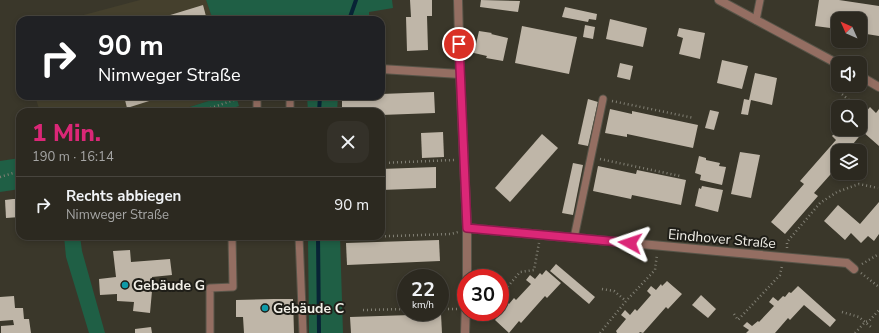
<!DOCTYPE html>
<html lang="de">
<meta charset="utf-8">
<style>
body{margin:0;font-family:"Nunito Sans",sans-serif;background:#343129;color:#f1f3f6;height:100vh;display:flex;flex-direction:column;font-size:15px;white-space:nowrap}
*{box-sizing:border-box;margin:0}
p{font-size:13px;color:#a6a6a5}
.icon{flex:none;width:22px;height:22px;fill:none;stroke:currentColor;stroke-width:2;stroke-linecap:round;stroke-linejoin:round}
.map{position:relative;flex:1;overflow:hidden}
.drawer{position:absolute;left:16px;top:108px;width:369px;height:132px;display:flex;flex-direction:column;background:#2c2920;border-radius:12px;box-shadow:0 2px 6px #0003,0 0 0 1px #48453e}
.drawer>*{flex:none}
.top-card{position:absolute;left:16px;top:16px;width:369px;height:84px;border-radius:12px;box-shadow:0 2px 6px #0003,0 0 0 1px #48453e;background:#202124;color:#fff;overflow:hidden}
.needle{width:26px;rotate:315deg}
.fabs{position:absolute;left:831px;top:12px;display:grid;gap:8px}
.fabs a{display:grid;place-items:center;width:36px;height:36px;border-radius:8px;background:#2c2920;box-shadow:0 2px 6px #0003,0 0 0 1px #48453e;font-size:20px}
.speed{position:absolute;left:397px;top:269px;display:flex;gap:8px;font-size:20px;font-weight:700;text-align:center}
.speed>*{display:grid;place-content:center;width:52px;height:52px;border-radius:50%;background:#2c2920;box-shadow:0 2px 6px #0003,0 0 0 1px #48453e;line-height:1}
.speed small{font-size:10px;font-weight:400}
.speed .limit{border:6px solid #d22;background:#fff;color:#111}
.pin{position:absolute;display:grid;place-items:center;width:34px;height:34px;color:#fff;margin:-17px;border:2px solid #fff;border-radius:50%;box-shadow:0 1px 4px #0007}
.me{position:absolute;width:44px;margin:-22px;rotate:275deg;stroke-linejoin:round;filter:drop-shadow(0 0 3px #0008)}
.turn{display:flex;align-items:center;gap:14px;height:84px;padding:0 16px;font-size:18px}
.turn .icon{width:52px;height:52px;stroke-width:2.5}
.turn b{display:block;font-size:28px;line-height:34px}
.round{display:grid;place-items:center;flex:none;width:42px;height:42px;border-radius:12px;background:#343129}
.head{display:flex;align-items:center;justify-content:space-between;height:68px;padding:0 16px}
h1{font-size:24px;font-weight:800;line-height:30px;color:#db2777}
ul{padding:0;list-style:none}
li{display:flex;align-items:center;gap:12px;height:56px;padding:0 16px;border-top:1px solid #48453e}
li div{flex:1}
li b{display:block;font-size:15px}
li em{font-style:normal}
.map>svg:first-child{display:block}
</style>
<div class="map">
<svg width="879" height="333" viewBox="0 0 879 333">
<rect width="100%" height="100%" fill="#3a372a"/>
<g fill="#45402d">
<polygon points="140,0 206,0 213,20 65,20"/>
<polygon points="35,96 224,96 174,112 40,112"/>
</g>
<g fill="#1f5f45">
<polygon points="206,0 392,0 393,8 369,12 369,20 213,20"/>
<polygon points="224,96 236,96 239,106 221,112 174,112"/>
<polygon points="307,96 338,96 337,112 308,112"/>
<polygon points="20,158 20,189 0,192 0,161"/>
<polygon points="64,236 80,236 82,251 105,333 89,333 66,257"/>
<polygon points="308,236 340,236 343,333 309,333"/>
</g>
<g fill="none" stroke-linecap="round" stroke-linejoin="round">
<g stroke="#082335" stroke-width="4">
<polyline points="349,20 356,0"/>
<polyline points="319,112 320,96"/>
<polyline points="318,236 319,333"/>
</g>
</g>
<g fill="#bfb6a8">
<polygon points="410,0 432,0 432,16 427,16 428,50 407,51 406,17 411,17"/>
<polygon points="481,0 520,1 518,12 480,7"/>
<polygon points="819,0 839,0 879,6 879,36 860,33 860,19 838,19 838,29 815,26"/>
<polygon points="203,5 207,20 168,20 167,16"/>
<polygon points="565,7 597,14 596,20 589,19 588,22 562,17"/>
<polygon points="610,19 647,28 643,47 606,39"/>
<polygon points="585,25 595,27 593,39 583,37"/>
<polygon points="522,26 577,37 569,74 515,63"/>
<polygon points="679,28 705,33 700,59 679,54 683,38 677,36"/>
<polygon points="479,31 492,33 491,34 508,38 503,61 486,58 487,56 474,53"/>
<polygon points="722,60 748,66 742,89 717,83"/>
<polygon points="620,63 633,66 630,80 617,77"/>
<polygon points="755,73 777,78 772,105 751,100 748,115 741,114 744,99 749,100"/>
<polygon points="434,92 435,113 381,115 381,112 342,112 342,96 381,96 381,94"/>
<polygon points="124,96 165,96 127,108"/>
<polygon points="588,99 598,102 588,146 578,144"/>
<polygon points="870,107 876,113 879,109 879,146 863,132 848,150 849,151 838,151 838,166 814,193 818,196 785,234 771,222 804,184 800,181 836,140 832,136 838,129 860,129 860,127 862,124 860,122 860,119"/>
<polygon points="610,109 632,114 632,111 698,125 693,148 627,134 627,137 605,133"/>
<polygon points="710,110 719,112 714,130 705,128"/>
<polygon points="443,132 444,157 422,158 421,133"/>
<polygon points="542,134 558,148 510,202 495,188"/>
<polygon points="740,152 760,155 751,198 731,194"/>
<polygon points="699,156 706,158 706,160 720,163 719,166 726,167 722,185 700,180 701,175 695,173"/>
<polygon points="573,163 583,165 573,215 562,213"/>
<polygon points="598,166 636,174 637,170 686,180 681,205 632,195 631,199 593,191"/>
<polygon points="436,167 436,188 381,190 381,169"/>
<polygon points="702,186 723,190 718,212 695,206 699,188 701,189"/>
<polygon points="13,199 20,199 20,217 6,218 5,200"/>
<polygon points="879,202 879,234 874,241 868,236 861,243 851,233 845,240 824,221 838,205 860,224"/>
<polygon points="439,240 440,261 347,265 346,243"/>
<polygon points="130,250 131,262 170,259 172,275 152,277 151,291 152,291 150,313 133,311 134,302 117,301 117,294 100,295 99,279 116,277 113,251"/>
<polygon points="556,264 595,297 589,304 550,271"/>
<polygon points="546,270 561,283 547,298 545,296 521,323 519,321 509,333 495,320 506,308 500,304 504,300 509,304 514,298 516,300 531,284 526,280 530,275 535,279 540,273 542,275"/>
<polygon points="667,281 682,294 668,309 666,307 643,333 640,332 639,333 617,333 616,331 626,319 621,315 625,310 630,315 635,309 637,311 651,295 647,291 651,286 656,290 661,284 662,286"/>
<polygon points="798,286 836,320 830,327 804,305 790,320 788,318 775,333 746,333 749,330 743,326 747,322 752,326 758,321 759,322 774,306 769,302 773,297 778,301 783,296 785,297 789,292 791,293"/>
<polygon points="701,295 716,309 708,318 692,305"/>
<polygon points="14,296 15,308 23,308 24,319 29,319 31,333 1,333 1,326 14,325 13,320 0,321 0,297"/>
<polygon points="274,299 293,299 294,333 244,333 243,317 236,317 236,300"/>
<polygon points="441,314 442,333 351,333 350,317"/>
<polygon points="151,327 152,333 135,333 135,329"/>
</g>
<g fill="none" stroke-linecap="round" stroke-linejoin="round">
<defs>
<g id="lane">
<polyline points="756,20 760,0"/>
<polyline points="257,96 257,112"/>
<polyline points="290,96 290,112"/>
<polyline points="299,236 303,333"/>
<polyline points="574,238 603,99"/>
<polyline points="210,333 210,288 233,287 232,236"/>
</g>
<g id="street">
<polyline points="458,0 460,74 467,228 467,278"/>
<polyline points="719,0 838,64"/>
<polyline points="381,69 460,74"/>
<polyline points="860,76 879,87"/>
<polyline points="467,228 847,263 854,269"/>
<polyline points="465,333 466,303"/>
</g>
</defs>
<use href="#lane" stroke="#575448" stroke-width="9"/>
<use href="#street" stroke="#575448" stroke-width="10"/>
<g stroke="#828075" stroke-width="2.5" stroke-dasharray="1 3" stroke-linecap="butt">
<polyline points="836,89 857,107"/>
<polyline points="612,101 694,118"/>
<polyline points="860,110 865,113"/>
<polyline points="199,112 237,99 240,96"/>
<polyline points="600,159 680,176"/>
<polyline points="381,163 454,160"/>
<polyline points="0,177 20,171"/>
<polyline points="361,237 451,234 458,232"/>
<polyline points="787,248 787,242 820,203 837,192 859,184 878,188"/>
<polyline points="862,264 879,254"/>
<polyline points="861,273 879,287"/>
<polyline points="602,289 614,291 626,301"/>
<polyline points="500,296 520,272 534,270 539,243"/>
<polyline points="440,309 457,309"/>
<polyline points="363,310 406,309"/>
<polyline points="842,312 859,317 871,327"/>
<polyline points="734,314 738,320 780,275 782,266"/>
<polyline points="600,333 626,301 655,270 657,254"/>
<polyline points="855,333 865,322 869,321 879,310"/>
</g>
<use href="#lane" stroke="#946e62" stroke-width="7"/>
<use href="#street" stroke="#946e62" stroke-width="8"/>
</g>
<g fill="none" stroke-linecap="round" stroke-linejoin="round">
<defs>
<polyline id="route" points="459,44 467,228 630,243"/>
</defs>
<use href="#route" stroke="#8e194d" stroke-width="10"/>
<use href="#route" stroke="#db2777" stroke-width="7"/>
</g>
<g fill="#0f9aa8" stroke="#1f1e18" stroke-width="1.5">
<circle cx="125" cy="285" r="4"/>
<circle cx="265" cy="308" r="4"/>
</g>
<g text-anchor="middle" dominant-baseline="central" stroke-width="4" stroke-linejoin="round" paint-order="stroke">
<g font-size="14" fill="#f1efe7" stroke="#1f1e18">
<text transform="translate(722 239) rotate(5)">Eindhover Straße</text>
</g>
<g font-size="14" font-weight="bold" fill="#f1efe7" stroke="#1f1e18" text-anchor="start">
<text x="133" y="285">Gebäude G</text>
<text x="273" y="308">Gebäude C</text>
</g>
</g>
</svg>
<div class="fabs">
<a><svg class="needle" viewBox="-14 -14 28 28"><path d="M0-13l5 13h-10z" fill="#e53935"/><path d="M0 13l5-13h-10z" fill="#a6a6a5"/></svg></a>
<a><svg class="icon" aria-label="sound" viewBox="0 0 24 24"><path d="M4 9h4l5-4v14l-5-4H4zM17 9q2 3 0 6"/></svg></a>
<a><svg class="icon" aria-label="search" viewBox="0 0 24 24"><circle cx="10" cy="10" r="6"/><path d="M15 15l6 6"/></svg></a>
<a><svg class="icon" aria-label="layers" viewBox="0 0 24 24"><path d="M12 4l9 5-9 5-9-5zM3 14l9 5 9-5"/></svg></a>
</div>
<div class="speed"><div>22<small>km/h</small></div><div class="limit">30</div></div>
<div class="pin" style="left:459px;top:44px;background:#d93025"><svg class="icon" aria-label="arrive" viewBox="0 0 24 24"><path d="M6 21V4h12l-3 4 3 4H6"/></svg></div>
<svg class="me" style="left:630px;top:243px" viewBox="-20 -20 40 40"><path d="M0-17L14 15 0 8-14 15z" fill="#db2777" stroke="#fff" stroke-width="4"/></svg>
<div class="top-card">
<div class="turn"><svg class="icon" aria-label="right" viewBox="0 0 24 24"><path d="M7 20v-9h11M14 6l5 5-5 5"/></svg><div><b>90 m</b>Nimweger Straße</div></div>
</div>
<section class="drawer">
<div class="head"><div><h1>1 Min.</h1><p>190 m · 16:14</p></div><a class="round"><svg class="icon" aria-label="close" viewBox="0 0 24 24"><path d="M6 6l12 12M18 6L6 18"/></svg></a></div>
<ul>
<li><svg class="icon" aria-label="right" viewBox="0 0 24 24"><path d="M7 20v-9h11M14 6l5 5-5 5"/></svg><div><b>Rechts abbiegen</b><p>Nimweger Straße</p></div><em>90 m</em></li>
</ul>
</section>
</div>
